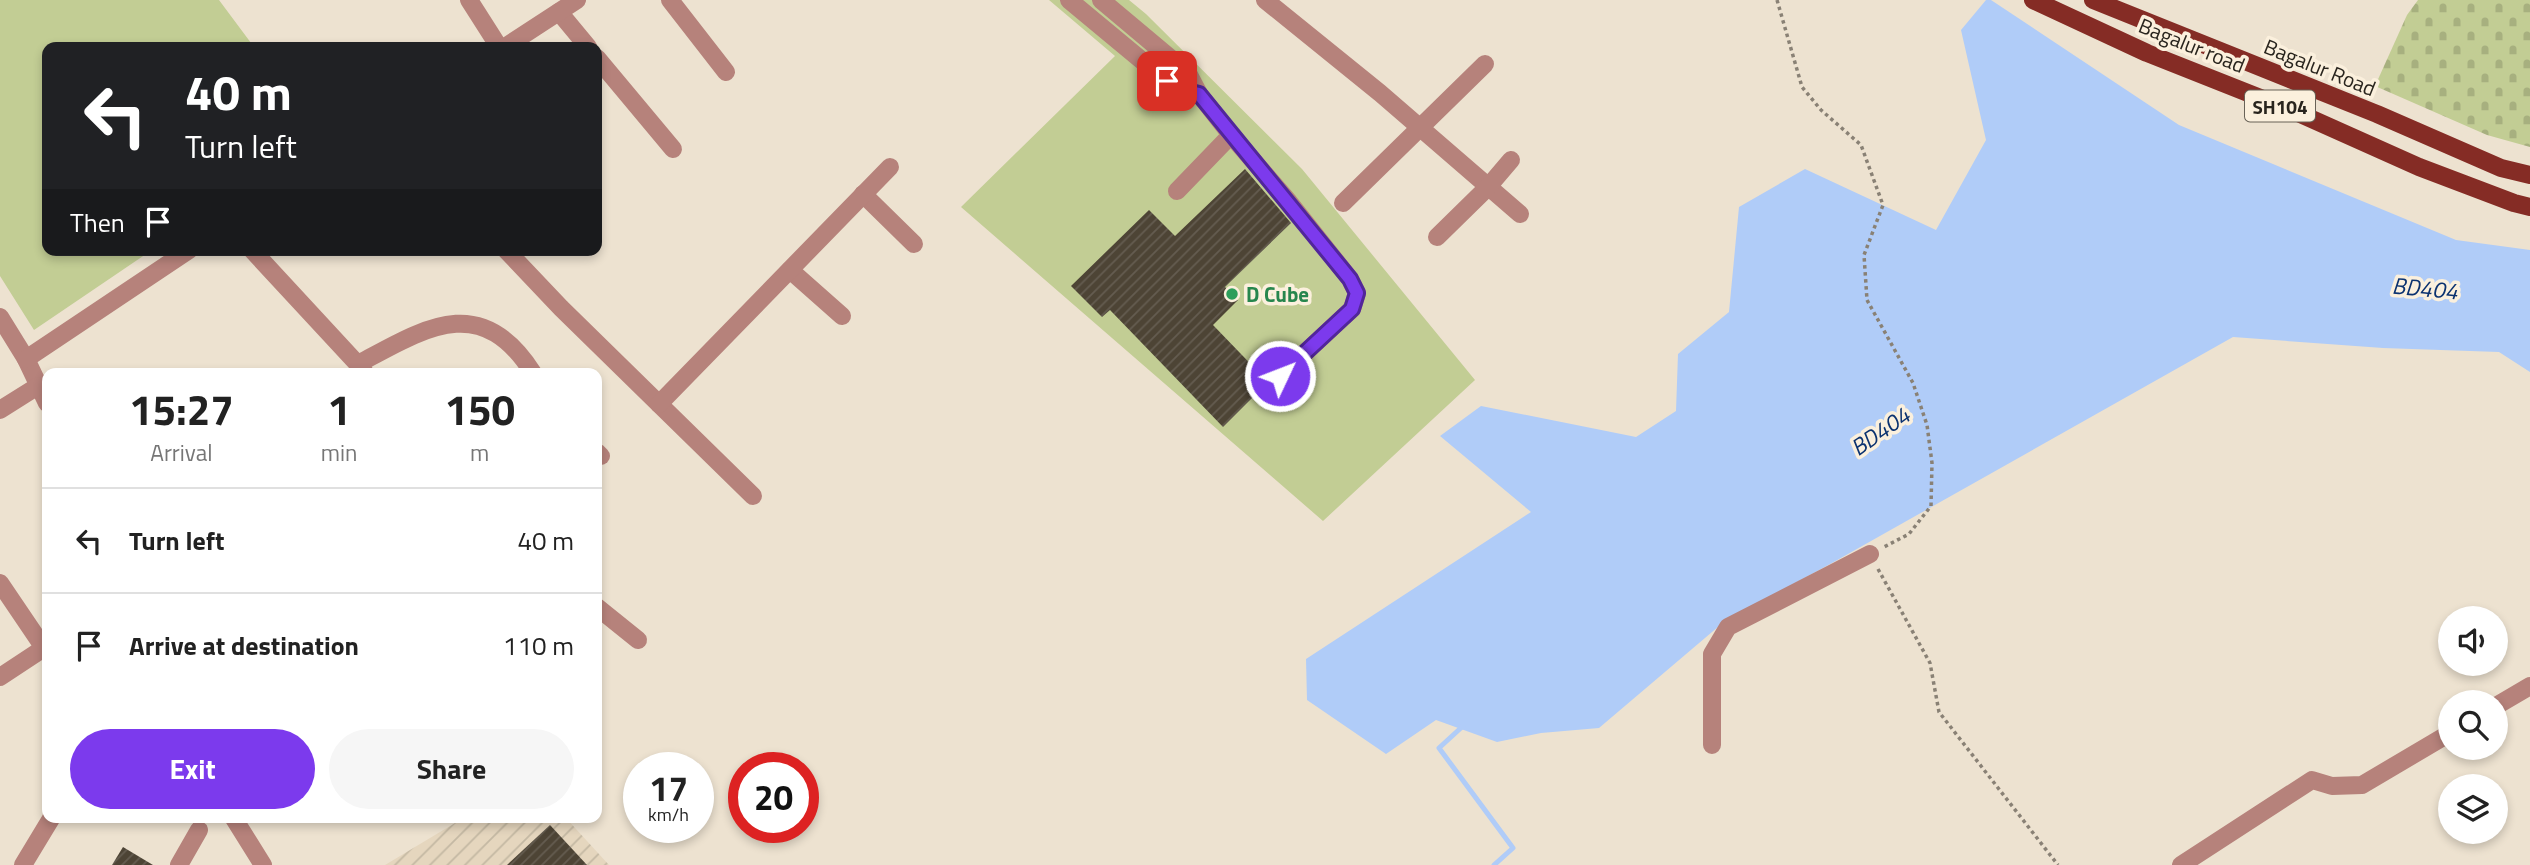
<!DOCTYPE html>
<style>
body{margin:0;font-family:"Titillium Web",sans-serif;background:#f6f6f6;color:#222;height:100vh;display:flex;flex-direction:column;font-size:26px;white-space:nowrap}
*{box-sizing:border-box;margin:0}
p{font-size:23px;color:#767676}
.icon{flex:none;width:38px;height:38px;fill:none;stroke:currentColor;stroke-width:2;stroke-linecap:round;stroke-linejoin:round}
.map{position:relative;flex:1;overflow:hidden}
.panel{position:absolute;left:42px;top:368px;width:560px;height:455px;display:flex;flex-direction:column;background:#fff;border-radius:14px;box-shadow:0 4px 10px #0003}
.panel>*{flex:none}
.hud{position:absolute;left:42px;top:42px;width:560px;height:214px;border-radius:14px;box-shadow:0 4px 10px #0003;background:#202124;color:#fff;overflow:hidden}
.fabs{position:absolute;left:2438px;top:606px;display:grid;gap:14px}
.fabs a{display:grid;place-items:center;width:70px;height:70px;border-radius:50%;background:#fff;box-shadow:0 4px 10px #0003;font-size:35px}
.speed{position:absolute;left:623px;top:752px;display:flex;gap:14px;font-size:35px;font-weight:700;text-align:center}
.speed>*{display:grid;place-content:center;width:91px;height:91px;border-radius:50%;background:#fff;box-shadow:0 4px 10px #0003;line-height:1}
.speed small{font-size:18px;font-weight:400}
.speed .limit{border:10px solid #d22;background:#fff;color:#111}
.pin{position:absolute;display:grid;place-items:center;width:60px;height:60px;color:#fff;margin:-30px;border-radius:14px;box-shadow:0 4px 10px #0006}
.me{position:absolute;width:77px;margin:-38px;rotate:47deg;stroke-linejoin:round;filter:drop-shadow(0 0 5px #0008)}
.turn{display:flex;align-items:center;gap:24px;height:147px;padding:0 28px;font-size:32px}
.turn .icon{width:91px;height:91px;stroke-width:2.5}
.turn b{display:block;font-size:49px;line-height:60px}
.then{display:flex;align-items:center;height:66px;padding:0 28px;background:#0003;gap:14px;font-size:26px}
.eta{display:flex;justify-content:space-evenly;align-items:center;height:119px;text-align:center}
.eta b{font-size:42px;font-weight:700;line-height:49px}
.cta{display:flex;gap:14px;margin-top:auto;padding:14px 28px}
.cta a{flex:1;height:80px;border-radius:42px;background:#7c3aed;color:#fff;font-size:28px;font-weight:700;line-height:80px;text-align:center}
.cta a+a{background:#f6f6f6;color:#222}
ul{padding:0;list-style:none}
li{display:flex;align-items:center;gap:21px;height:105px;padding:0 28px;border-top:2px solid #e0e0e0}
li div{flex:1}
li b{display:block;font-size:26px}
li em{font-style:normal}
.map>svg:first-child{display:block}
</style>
<div class="map">
<svg width="2530" height="865" viewBox="0 0 2530 865">
<defs>
<pattern id="industrial-furrows" width="10" height="10" patternUnits="userSpaceOnUse" patternTransform="scale(1.75)"><rect width="10" height="10" fill="#e5d6be"/><path d="M-1 1l2-2M0 10L10 0M9 11l2-2" fill="none" stroke="#c4b8a3"/></pattern>
<pattern id="cemetery-stones" width="16" height="16" patternUnits="userSpaceOnUse" patternTransform="scale(1.75)"><rect width="16" height="16" fill="#c2cd94"/><path d="M2 7V4a2 2 0 0 1 4 0v3zM10 15v-3a2 2 0 0 1 4 0v3z" fill="#a7b07f"/></pattern>
<pattern id="building-hatch" width="6" height="6" patternUnits="userSpaceOnUse" patternTransform="scale(1.75)"><rect width="6" height="6" fill="#4d4435"/><path d="M-1 1l2-2M0 6l6-6M5 7l2-2" fill="none" stroke="#645c50"/></pattern>
</defs>
<rect width="100%" height="100%" fill="#ede2d0"/>
<polygon fill="url(#industrial-furrows)" points="465,817 565,817 609,865 385,865"/>
<g fill="#c2cd94">
<polygon points="0,0 219,0 254,47 47,47 47,250 152,250 34,330 0,276"/>
<polygon points="1049,0 1129,0 1146,14 1302,169 1475,380 1323,521 961,207 1115,56"/>
</g>
<polygon fill="url(#cemetery-stones)" points="2418,0 2530,0 2530,147 2487,135 2375,86 2407,15"/>
<polygon fill="#b0ccf8" points="1986,0 1991,0 2179,125 2456,240 2530,250 2530,372 2499,352 2383,348 2233,337 1832,563 1725,621 1599,728 1541,733 1497,742 1436,720 1386,754 1307,700 1306,659 1531,512 1440,436 1481,406 1636,437 1676,411 1678,354 1729,312 1739,207 1805,169 1936,230 1986,140 1961,30"/>
<g fill="none" stroke-linecap="round" stroke-linejoin="round">
<polyline stroke="#b0ccf8" stroke-width="5" points="1463,726 1439,748 1513,848 1494,865"/>
</g>
<g fill="url(#building-hatch)">
<polygon points="1245,169 1291,223 1225,287 1238,300 1213,325 1268,382 1223,427 1110,310 1102,317 1071,286 1149,210 1175,236"/>
<polygon points="550,825 587,865 507,865"/>
<polygon points="123,847 153,865 112,865"/>
</g>
<g fill="none" stroke-linecap="round" stroke-linejoin="round">
<g stroke="#898175" stroke-width="3.5" stroke-dasharray="3.5 3.5" stroke-linecap="butt">
<polyline points="1777,0 1802,87 1821,110 1861,145 1883,205 1864,255 1867,300 1913,383 1927,425 1932,463 1931,506 1909,534 1884,547"/>
<polyline points="1878,569 1930,663 1939,712 2058,865"/>
</g>
<g stroke="#b6827b" stroke-width="18">
<polyline points="469,0 499,47"/>
<polyline points="670,0 726,72"/>
<polyline points="1069,0 1175,88 1199,94"/>
<polyline points="1101,0 1188,73 1199,94 1231,135 1289,202 1350,279 1357,293 1352,309 1280,376"/>
<polyline points="1265,0 1380,93 1520,214"/>
<polyline points="559,12 588,47"/>
<polyline points="505,47 577,0"/>
<polyline points="597,58 673,149"/>
<polyline points="1177,191 1231,135"/>
<polyline points="863,194 914,244"/>
<polyline points="1343,203 1485,64"/>
<polyline points="1437,237 1488,187 1511,160"/>
<polyline points="252,250 364,371"/>
<polyline points="506,250 561,308 753,496"/>
<polyline points="790,270 842,316"/>
<polyline points="0,317 26,359 47,403"/>
<polyline points="26,359 189,250"/>
<path d="M358 364C425 328 481 291 533 373"/>
<polyline points="659,404 890,167"/>
<polyline points="0,410 38,386"/>
<polyline points="597,452 601,456"/>
<polyline points="0,583 44,648"/>
<polyline points="597,607 638,640"/>
<polyline points="0,677 47,646"/>
<polyline points="2496,706 2530,686"/>
<polyline points="1712,745 1712,654 1728,627 1870,554"/>
<polyline points="233,817 263,865"/>
<polyline points="23,865 52,817"/>
<polyline points="179,865 199,830"/>
<polyline points="2181,865 2312,780 2332,786 2362,785 2450,733"/>
</g>
<g stroke="#852c25" stroke-width="18">
<polyline points="2033,0 2147,53 2296,112 2419,167 2514,203 2530,207"/>
<polyline points="2093,0 2377,114 2501,168 2530,175"/>
</g>
</g>
<g fill="none" stroke-linecap="round" stroke-linejoin="round">
<defs>
<polyline id="route" points="1167,81 1175,88 1199,94 1350,279 1357,293 1352,309 1280,376"/>
</defs>
<use href="#route" stroke="#51269a" stroke-width="18"/>
<use href="#route" stroke="#7c3aed" stroke-width="12"/>
</g>
<circle fill="#2e9e5b" stroke="#fbf0dd" stroke-width="2.5" cx="1232" cy="294" r="7"/>
<g text-anchor="middle" dominant-baseline="central" stroke-width="7" stroke-linejoin="round" paint-order="stroke">
<rect fill="#fbf0dd" stroke="#686257" stroke-width="2" x="2245" y="90.5" width="70" height="31" rx="5"/>
<g font-size="19" font-weight="bold" fill="#29251e">
<text x="2280" y="106">SH104</text>
</g>
<g font-size="21" fill="#29251e" stroke="#fbf0dd">
<text transform="translate(2192 45) rotate(22)">Bagalur road</text>
<text transform="translate(2320 67) rotate(22)">Bagalur Road</text>
</g>
<g font-size="21" font-weight="bold" fill="#27864d" stroke="#fbf0dd" text-anchor="start">
<text x="1246" y="294">D Cube</text>
</g>
<g font-size="23" font-style="italic" fill="#0b3270" stroke="#fbf0dd">
<text transform="translate(2425 288) rotate(5)">BD404</text>
<text transform="translate(1880 431) rotate(-35)">BD404</text>
</g>
</g>
</svg>
<div class="fabs">
<a><svg class="icon" aria-label="sound" viewBox="0 0 24 24"><path d="M4 9h4l5-4v14l-5-4H4zM17 9q2 3 0 6"/></svg></a>
<a><svg class="icon" aria-label="search" viewBox="0 0 24 24"><circle cx="10" cy="10" r="6"/><path d="M15 15l6 6"/></svg></a>
<a><svg class="icon" aria-label="layers" viewBox="0 0 24 24"><path d="M12 4l9 5-9 5-9-5zM3 14l9 5 9-5"/></svg></a>
</div>
<div class="speed"><div>17<small>km/h</small></div><div class="limit">20</div></div>
<div class="pin" style="left:1167px;top:81px;background:#d93025"><svg class="icon" aria-label="arrive" viewBox="0 0 24 24"><path d="M6 21V4h12l-3 4 3 4H6"/></svg></div>
<svg class="me" style="left:1280px;top:376px" viewBox="-20 -20 40 40"><circle r="17" fill="#7c3aed" stroke="#fff" stroke-width="3"/><path d="M0-11L8 9 0 5-8 9z" fill="#fff"/></svg>
<div class="hud">
<div class="turn"><svg class="icon" aria-label="left" viewBox="0 0 24 24"><path d="M17 20v-9H6M10 6l-5 5 5 5"/></svg><div><b>40 m</b>Turn left</div></div>
<div class="then">Then<svg class="icon" aria-label="arrive" viewBox="0 0 24 24"><path d="M6 21V4h12l-3 4 3 4H6"/></svg></div>
</div>
<section class="panel">
<div class="eta">
<div><b>15:27</b><p>Arrival</p></div>
<div><b>1</b><p>min</p></div>
<div><b>150</b><p>m</p></div>
</div>
<ul>
<li><svg class="icon" aria-label="left" viewBox="0 0 24 24"><path d="M17 20v-9H6M10 6l-5 5 5 5"/></svg><div><b>Turn left</b></div><em>40 m</em></li>
<li><svg class="icon" aria-label="arrive" viewBox="0 0 24 24"><path d="M6 21V4h12l-3 4 3 4H6"/></svg><div><b>Arrive at destination</b></div><em>110 m</em></li>
</ul>
<div class="cta"><a>Exit</a><a>Share</a></div>
</section>
</div>
